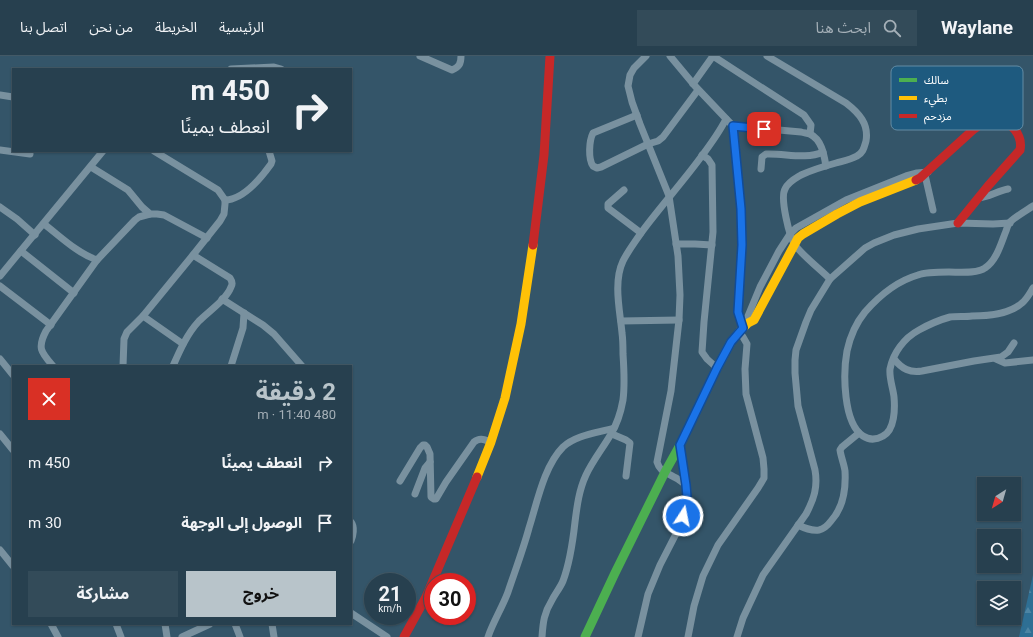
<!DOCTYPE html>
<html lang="ar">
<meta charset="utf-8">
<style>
body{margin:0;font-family:Roboto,"Noto Sans Arabic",sans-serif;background:#334b59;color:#f1f3f6;direction:rtl;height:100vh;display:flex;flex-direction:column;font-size:15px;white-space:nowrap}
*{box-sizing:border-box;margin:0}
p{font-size:13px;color:#a4afb7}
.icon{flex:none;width:22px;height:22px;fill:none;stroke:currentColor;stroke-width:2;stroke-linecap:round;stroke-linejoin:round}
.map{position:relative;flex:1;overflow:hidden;direction:ltr}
.panel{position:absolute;left:12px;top:309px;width:340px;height:260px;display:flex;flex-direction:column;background:#27404f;border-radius:0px;box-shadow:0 1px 3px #0004,0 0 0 1px #435966;direction:rtl}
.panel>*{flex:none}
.hud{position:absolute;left:12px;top:12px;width:340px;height:84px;border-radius:0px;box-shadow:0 1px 3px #0004,0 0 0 1px #435966;direction:rtl;background:#27404f;color:#f1f3f6;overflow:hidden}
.needle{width:26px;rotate:217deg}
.buttons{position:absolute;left:977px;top:421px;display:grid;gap:8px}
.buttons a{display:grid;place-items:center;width:44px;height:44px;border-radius:0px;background:#27404f;box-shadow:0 1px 3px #0004,0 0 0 1px #435966;font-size:20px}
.speed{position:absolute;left:364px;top:517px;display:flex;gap:8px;font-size:20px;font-weight:700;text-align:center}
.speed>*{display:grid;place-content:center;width:52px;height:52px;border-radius:50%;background:#27404f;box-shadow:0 1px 3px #0004,0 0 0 1px #435966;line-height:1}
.speed small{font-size:10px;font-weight:400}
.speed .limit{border:6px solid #d22;background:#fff;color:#111}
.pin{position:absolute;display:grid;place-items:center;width:34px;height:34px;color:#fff;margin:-17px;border-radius:8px;box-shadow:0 2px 6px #0006}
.me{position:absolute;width:44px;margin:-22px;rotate:11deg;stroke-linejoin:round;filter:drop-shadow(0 0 3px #0008)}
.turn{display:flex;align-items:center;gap:14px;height:84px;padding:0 16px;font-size:18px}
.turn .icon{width:52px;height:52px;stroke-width:2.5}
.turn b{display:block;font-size:28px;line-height:34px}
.round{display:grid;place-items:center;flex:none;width:42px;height:42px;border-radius:0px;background:#334b59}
.summary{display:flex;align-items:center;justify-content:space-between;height:68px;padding:0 16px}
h1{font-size:24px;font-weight:700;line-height:30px;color:#b8c4ca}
.primary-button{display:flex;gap:8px;margin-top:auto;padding:8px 16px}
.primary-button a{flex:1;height:46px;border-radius:0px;background:#b8c4ca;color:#111;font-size:16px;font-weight:700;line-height:46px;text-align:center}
.primary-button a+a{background:#334b59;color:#f1f3f6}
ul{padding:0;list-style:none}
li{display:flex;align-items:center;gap:12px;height:60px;padding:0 16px}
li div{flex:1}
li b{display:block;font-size:15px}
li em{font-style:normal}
header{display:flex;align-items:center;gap:24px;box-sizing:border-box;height:56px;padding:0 20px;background:#27404f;border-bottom:1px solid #435966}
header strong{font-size:19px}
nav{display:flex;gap:22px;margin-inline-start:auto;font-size:14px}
.search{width:280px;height:36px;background:#334b59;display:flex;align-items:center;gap:10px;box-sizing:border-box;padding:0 14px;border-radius:0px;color:#a4afb7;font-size:15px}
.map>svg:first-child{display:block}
</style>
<header>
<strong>Waylane</strong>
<div class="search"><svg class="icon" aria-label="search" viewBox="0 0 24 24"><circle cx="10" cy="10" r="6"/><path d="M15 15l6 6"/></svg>ابحث هنا</div>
<nav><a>الرئيسية</a><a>الخريطة</a><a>من نحن</a><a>اتصل بنا</a></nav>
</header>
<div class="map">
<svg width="1033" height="581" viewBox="0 0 1033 581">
<defs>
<pattern id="forest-firs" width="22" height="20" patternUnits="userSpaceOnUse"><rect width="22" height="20" fill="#2e6f94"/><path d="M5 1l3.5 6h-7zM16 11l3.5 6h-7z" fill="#4d85a4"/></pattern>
</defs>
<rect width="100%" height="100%" fill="#345569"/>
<polygon fill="url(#forest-firs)" points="1033,519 1033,581 1019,581"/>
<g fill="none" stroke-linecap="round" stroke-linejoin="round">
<g stroke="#79919f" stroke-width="7">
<path d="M420 0 452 14C459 11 461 8 461 0"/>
<path d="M646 0 634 12 630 19 628 30 632 46 640 68 669 140 678 200 680 239 679 264 671 335 657 406C660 416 666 416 674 421 679 423 682 426 686 429"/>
<path d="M670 0 695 30 733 70 801 76C804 77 808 77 810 78 822 84 824 99 826 110"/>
<polyline points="713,0 804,59 811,69 810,78"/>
<path d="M767 0 846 47C859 57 869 68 866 85 864 92 863 97 857 100 850 104 843 105 836 107 825 110 812 114 801 119 796 122 788 126 785 133 780 142 789 180 795 189 803 200 820 213 830 223"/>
<polyline points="231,13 274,11 281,13"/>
<polyline points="693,28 713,0"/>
<polyline points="0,39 13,41"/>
<path d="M637 59 593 77C589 85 588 103 593 110L597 112 601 111 648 88 658 85 663 81 698 34"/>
<polyline points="733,70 741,153 742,189 739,256 743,272"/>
<polyline points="0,94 30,98"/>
<polyline points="702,99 708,103 712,109 713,176 704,266 702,296 707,303 717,312"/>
<polyline points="91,111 128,134 142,151 150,158 157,158 164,159 207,182"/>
<path d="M761 113 762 101 766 98C785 97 805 104 823 96"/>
<polyline points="925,119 933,154"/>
<polyline points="624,134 608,148 608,152 641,177"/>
<path d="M978 142C989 141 997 135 1008 133"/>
<path d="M225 144C243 144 261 122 271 108L272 105 269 95"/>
<path d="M1033 150C1027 154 1015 161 1010 166 1008 168 1007 172 1006 175 1001 187 997 204 985 212 977 218 959 216 949 216 940 216 926 216 918 219 897 225 879 240 865 256 856 267 850 281 847 295 843 317 843 367 863 380 869 384 876 384 883 380 895 374 895 352 894 341 893 332 889 322 890 313 893 297 904 282 919 274 928 269 939 264 950 261 957 260 965 261 972 260 987 260 1010 258 1022 247 1027 243 1030 237 1033 232"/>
<polyline points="0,151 17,163 35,179"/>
<path d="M44 168C61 181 77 197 97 204"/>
<polyline points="676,188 695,188 712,189"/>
<polyline points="21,195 74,237"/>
<polyline points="0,220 103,95"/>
<polyline points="0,230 51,269"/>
<polyline points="222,243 263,269 274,278 302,310"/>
<polyline points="143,260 183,288"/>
<polyline points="621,265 679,264"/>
<polyline points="748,267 748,260 760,231 779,195 790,178 796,172 846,144 906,120 917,117 928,116"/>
<polyline points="0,303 13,319"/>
<path d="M894 303C902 313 910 317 922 315L974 305 1001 301 1008 296 1014 287"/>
<polyline points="996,303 1005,307 1033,304"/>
<path d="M53 310C41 296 37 292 46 275L97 204 135 164 139 161 150 158"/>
<polyline points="123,310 124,283 127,276 143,260 193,199 220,165 224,158 225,148 225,144 218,134 154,95"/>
<path d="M173 310C180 294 187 278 199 265 209 255 226 244 231 231 233 228 232 225 230 222L193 199"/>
<polyline points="231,310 243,272 244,257"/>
<polyline points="0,378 13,394"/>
<polyline points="612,378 626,384 630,387 626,420"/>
<path d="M400 425 420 392 423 389H425L427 391 430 398 431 441 434 443H436L446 426 474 386C480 381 485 384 491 386"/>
<polyline points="415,438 425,412 430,406"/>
<path d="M351 466C355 471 353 480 351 485"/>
<path d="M798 469C804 472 812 475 819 474 824 473 828 469 831 465 843 452 846 433 845 415 844 408 841 401 840 394L842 391 859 377"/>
<polyline points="0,494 13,510"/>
<polyline points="351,557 387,581"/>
<polyline points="51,568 58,581"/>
<polyline points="116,568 121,581"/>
<polyline points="165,568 167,581"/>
<polyline points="235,568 240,581"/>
<polyline points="272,568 274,581"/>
<polyline points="182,581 210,568"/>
<path d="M488 581C493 566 502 552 508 536 515 515 523 494 529 472 537 447 544 410 563 391 576 379 597 377 614 372"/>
<path d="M542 581C543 566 544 557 552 544 555 538 560 532 563 525 569 509 573 484 575 466 577 450 579 434 586 419 593 404 603 392 611 378 617 368 621 355 623 344 625 329 624 313 623 298 623 291 623 284 622 277 620 255 613 226 623 205 628 195 635 186 641 177 660 151 682 127 701 101 710 89 719 77 726 63"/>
<polyline points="638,581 648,538 660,509 679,472 685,452 687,441 686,429 680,389"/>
<polyline points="688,581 694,550 703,520 718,489 758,432 764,422 764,413 763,402 746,338 745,313 747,288 743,281 739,276"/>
<path d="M737 581 743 562 763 519 806 458C814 443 818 431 815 414L798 350 795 317V304L796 294 806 266 811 254 830 223 865 192 874 187 894 179 918 173 958 167 993 168 1010 167"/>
</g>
<polyline stroke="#4caf50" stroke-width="9" points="585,581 615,517 665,416 680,389 717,312 731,286 740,275"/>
<g stroke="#ffc107" stroke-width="9">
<polyline points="740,275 748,267 754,264 798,182 803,178 837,158 860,146 916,124"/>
<polyline points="477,421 491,386 505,342 521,268 533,189"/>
</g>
<g stroke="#c62828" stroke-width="9">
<path d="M916 124 920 122 974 73 992 60C1002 60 1016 72 1019 81 1021 86 1021 89 1020 94L988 130 958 167"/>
<polyline points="533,189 544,99 550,0"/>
<polyline points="404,581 426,541 477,421"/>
</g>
</g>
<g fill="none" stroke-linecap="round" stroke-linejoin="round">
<defs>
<polyline id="route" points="683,460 687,441 686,429 680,389 717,312 731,286 743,272 738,256 742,189 741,153 733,70 764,73"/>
</defs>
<use href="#route" stroke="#114b97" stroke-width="10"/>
<use href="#route" stroke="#1a73e8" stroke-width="7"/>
</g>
<rect x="891" y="10" width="132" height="64" rx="6" fill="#1e5a7f" stroke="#628ca5" stroke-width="1"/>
<rect x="899" y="22" width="18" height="4" fill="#4caf50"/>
<rect x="899" y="40" width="18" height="4" fill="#ffc107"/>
<rect x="899" y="58" width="18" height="4" fill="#c62828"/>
<g font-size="11" fill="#fff">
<text x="924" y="28">سالك</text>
<text x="924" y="46">بطيء</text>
<text x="924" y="64">مزدحم</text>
</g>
</svg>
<div class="buttons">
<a><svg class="needle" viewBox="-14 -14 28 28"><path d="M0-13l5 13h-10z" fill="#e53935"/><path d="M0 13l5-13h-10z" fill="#a4afb7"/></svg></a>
<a><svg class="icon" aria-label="search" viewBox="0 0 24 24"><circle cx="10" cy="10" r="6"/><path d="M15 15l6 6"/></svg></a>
<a><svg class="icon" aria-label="layers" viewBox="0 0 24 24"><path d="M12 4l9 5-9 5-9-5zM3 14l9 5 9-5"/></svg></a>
</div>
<div class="speed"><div>21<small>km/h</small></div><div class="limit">30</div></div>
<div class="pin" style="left:764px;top:73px;background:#d93025"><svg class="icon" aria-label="arrive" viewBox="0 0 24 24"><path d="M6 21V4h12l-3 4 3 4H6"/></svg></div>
<svg class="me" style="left:683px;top:460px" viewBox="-20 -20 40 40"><circle r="17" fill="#1a73e8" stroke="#fff" stroke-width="3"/><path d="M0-11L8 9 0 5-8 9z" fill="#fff"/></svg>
<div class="hud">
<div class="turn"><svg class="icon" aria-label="right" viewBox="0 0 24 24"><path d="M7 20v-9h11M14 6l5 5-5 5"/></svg><div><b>450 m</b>انعطف يمينًا</div></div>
</div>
<section class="panel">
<div class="summary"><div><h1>2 دقيقة</h1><p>480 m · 11:40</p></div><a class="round" style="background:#d93025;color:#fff"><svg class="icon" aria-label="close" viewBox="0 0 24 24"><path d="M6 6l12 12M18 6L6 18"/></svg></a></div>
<ul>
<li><svg class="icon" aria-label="right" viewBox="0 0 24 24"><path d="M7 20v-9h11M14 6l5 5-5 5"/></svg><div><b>انعطف يمينًا</b></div><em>450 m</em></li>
<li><svg class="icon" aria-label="arrive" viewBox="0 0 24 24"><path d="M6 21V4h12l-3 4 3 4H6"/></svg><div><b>الوصول إلى الوجهة</b></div><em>30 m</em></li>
</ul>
<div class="primary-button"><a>خروج</a><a>مشاركة</a></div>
</section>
</div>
